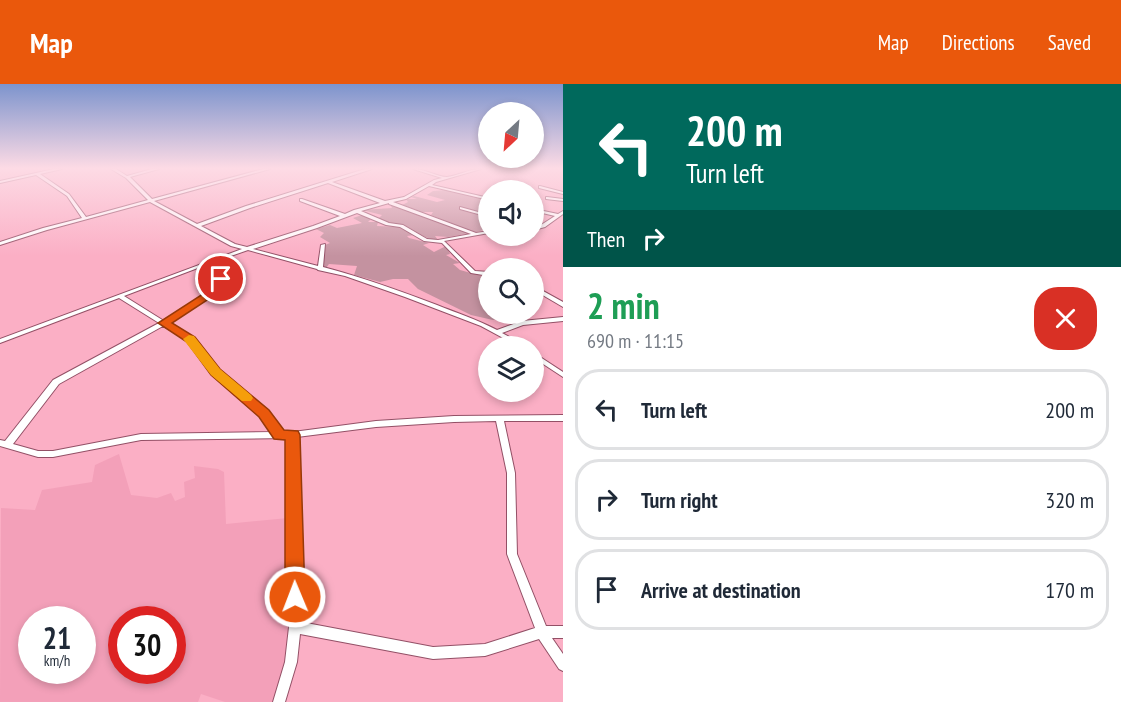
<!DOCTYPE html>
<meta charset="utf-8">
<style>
body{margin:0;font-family:"PT Sans Narrow",sans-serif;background:#f6f6f7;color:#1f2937;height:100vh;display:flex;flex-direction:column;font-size:22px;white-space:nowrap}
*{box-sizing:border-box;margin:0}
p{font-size:20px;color:#747a83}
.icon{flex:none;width:33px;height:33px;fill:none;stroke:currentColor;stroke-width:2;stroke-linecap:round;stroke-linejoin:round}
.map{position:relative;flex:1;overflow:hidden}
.panel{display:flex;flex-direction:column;background:#fff;width:558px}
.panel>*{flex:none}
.hud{background:#00695c;color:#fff;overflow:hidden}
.needle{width:39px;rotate:206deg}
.tools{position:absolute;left:478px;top:18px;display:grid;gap:12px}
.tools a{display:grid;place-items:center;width:66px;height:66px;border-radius:50%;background:#fff;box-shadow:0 3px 9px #0003;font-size:30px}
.speed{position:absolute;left:18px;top:522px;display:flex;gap:12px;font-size:30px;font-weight:700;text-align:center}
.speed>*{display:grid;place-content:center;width:78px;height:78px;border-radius:50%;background:#fff;box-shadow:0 3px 9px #0003;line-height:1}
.speed small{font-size:15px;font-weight:400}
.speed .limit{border:9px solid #d22;background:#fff;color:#111}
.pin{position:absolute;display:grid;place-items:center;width:51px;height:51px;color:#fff;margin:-26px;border:3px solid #fff;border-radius:50%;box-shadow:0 2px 6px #0007}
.me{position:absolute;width:66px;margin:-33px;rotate:359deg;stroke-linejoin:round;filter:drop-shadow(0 0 4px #0008)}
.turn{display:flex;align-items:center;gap:21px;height:126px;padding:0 24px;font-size:27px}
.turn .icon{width:78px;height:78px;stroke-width:2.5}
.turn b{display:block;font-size:42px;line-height:51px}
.then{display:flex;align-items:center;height:57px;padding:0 24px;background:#0003;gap:12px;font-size:22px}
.round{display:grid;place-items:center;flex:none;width:63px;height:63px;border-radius:24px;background:#f6f6f7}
.head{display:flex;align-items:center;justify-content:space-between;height:102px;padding:0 24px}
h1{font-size:36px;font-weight:800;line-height:45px;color:#1e9e55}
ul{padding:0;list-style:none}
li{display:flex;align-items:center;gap:18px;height:81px;margin:0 12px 9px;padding:0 12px;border:3px solid #e0e1e3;border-radius:24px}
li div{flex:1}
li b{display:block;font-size:22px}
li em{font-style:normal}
header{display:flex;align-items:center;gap:36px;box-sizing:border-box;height:84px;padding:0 30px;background:#ea580c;color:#fff}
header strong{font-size:28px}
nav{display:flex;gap:33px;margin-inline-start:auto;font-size:21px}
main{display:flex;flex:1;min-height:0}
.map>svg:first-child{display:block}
</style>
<header>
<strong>Map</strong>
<nav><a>Map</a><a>Directions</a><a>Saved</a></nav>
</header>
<main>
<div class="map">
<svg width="563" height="618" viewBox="0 0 563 618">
<rect width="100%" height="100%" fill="#fbafc5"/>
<path fill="#f3a0b9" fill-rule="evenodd" d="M119 370 131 411 157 414 171 409 175 417 185 413 184 398 195 394 194 382 218 385 224 388 226 440 288 434 292 476V548L274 618H225L201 610 198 618H0L1 424 35 426 42 406 92 398 95 381ZM32 536H82V586H32ZM122 536H172V586H122Z"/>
<g fill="#c492a0">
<polygon points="446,106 489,116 489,144 474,149 431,131 433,128 422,128 402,121 408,118 406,115 417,115 411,113 414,112 437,118 445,116 427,111 433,107"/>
<path d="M395 121 470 149 448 153 435 152 438 156C424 156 415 145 402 141 393 139 386 138 378 135L382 131 362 126 392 124 391 122Z"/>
<polygon points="362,131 371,135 368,138 378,138 377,142 401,143 415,151 407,152 409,154 429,159 423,161 434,168 446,162 450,170 446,171 460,179 453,180 460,186 489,194 489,214 486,215 489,217 489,230 509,231 493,236 471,231 418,205 408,195 393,195 380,198 354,191 357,182 329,180 326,184 320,183 325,161 330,159 320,153 324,149 316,145 330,141 337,144 362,139 353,134"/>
</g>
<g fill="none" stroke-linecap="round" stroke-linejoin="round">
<defs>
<g id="minor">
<path d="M54 85H62L40 90 69 110 86 133 148 116 126 94 111 85H116L127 92 152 85H159L130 93 152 115 263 85H270L154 117 197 140 246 122 365 85H372L332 98 385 117 404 113 434 96 442 94 413 85C425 85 438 93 447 93 458 92 468 85 481 85L436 98 432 101 489 114V116L429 102 406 115 393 118 476 149 489 147V149L444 157 475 187 489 188V192L471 189 442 159 424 157 400 143 386 141 357 129 317 144 253 165 318 182 321 161 325 160 323 183C362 193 400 207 437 221 457 229 478 236 497 246L522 237 563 233V237L523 241 502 249 524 261 525 262H518L481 242 405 213 345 192 318 186 317 185 248 166 208 180 223 194 225 202 168 239 193 255 218 286 267 327 281 348H293L376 337 454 332 563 331V337H504L515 389 517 470 546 542H563V554H552L563 570V587L559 585 539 555 485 572 433 575 300 550 297 578 285 618H273L285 578 289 543V354L141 356 53 373H38L0 362V356L5 357 53 296 159 239 119 214 0 259V255L242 165 231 162 150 118 47 146 0 161V158L43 144 82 134 67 112 36 91 0 99V97ZM328 99 380 119 354 126 345 130 302 115H300V117L340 132 313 142 247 163 235 160 201 142 250 124ZM389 119V120L471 150 438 156 427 155 403 141 389 139 361 127ZM203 182 218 196 219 201 164 237 124 212ZM163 242 189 257 212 290 261 331 273 348 141 350 53 367H38L13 360 59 300ZM496 337 507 389V470L535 544 485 560 433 563 301 538 297 353 376 343 454 338Z"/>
<polygon points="540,102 563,108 563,110 539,104 539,102"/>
<polygon points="547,113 563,115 563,117 546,115 546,113"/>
<polygon points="460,123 489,131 489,133 460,125"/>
<polygon points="534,125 558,130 563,127 563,130 545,143 534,146 534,143 541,141 555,132 534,127"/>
<polygon points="534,202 563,218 563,223 534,206"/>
<polygon points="534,269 563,288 563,293 534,274"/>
</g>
</defs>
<use href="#minor" stroke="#935066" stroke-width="2"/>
<use href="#minor" fill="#fff" fill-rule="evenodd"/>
</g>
<linearGradient id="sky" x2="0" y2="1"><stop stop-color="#7d94cd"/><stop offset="0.49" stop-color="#fddbe5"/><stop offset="1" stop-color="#fddbe5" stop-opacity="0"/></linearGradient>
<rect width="563" height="172" fill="url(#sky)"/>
<polygon fill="#ea580c" stroke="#983908" stroke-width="1.5" points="221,192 225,193 228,199 224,205 172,239 195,253 220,285 269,326 284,346 298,347 300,351 305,513 302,520 295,523 288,520 285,513 285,356 274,355 259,333 211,291 187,258 158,239 217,201 216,195"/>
<polygon fill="#f59e0b" points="189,251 194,252 220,285 251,311 253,314 251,317 242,317 211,291 183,255"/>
</svg>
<div class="tools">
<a><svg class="needle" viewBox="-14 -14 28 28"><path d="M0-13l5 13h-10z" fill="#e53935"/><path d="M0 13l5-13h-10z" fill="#747a83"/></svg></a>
<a><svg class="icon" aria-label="sound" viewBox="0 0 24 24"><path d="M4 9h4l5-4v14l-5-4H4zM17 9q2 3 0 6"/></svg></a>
<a><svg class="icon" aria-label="search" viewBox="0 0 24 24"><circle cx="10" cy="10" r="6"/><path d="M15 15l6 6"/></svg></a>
<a><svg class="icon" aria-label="layers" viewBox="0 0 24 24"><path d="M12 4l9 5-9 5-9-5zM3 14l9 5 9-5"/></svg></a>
</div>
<div class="speed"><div>21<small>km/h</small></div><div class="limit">30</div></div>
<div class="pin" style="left:221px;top:195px;background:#d93025"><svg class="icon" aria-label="arrive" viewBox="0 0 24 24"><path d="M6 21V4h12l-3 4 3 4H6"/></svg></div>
<svg class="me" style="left:295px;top:513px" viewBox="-20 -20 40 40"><circle r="17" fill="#ea580c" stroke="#fff" stroke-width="3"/><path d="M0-11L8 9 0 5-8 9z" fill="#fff"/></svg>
</div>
<section class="panel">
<div class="hud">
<div class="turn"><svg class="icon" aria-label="left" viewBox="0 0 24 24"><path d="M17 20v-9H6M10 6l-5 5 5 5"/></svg><div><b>200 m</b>Turn left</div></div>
<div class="then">Then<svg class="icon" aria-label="right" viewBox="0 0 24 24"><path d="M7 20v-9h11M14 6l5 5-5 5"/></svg></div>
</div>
<div class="head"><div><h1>2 min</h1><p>690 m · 11:15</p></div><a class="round" style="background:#d93025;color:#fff"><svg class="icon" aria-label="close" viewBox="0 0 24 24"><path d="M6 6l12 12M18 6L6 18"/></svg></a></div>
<ul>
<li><svg class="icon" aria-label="left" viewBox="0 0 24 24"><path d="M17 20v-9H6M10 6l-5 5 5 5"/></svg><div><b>Turn left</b></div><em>200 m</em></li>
<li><svg class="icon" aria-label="right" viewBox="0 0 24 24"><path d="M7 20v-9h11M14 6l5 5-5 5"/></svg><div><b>Turn right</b></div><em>320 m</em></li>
<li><svg class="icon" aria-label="arrive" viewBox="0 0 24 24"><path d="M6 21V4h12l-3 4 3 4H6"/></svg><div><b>Arrive at destination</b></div><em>170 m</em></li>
</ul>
</section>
</main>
